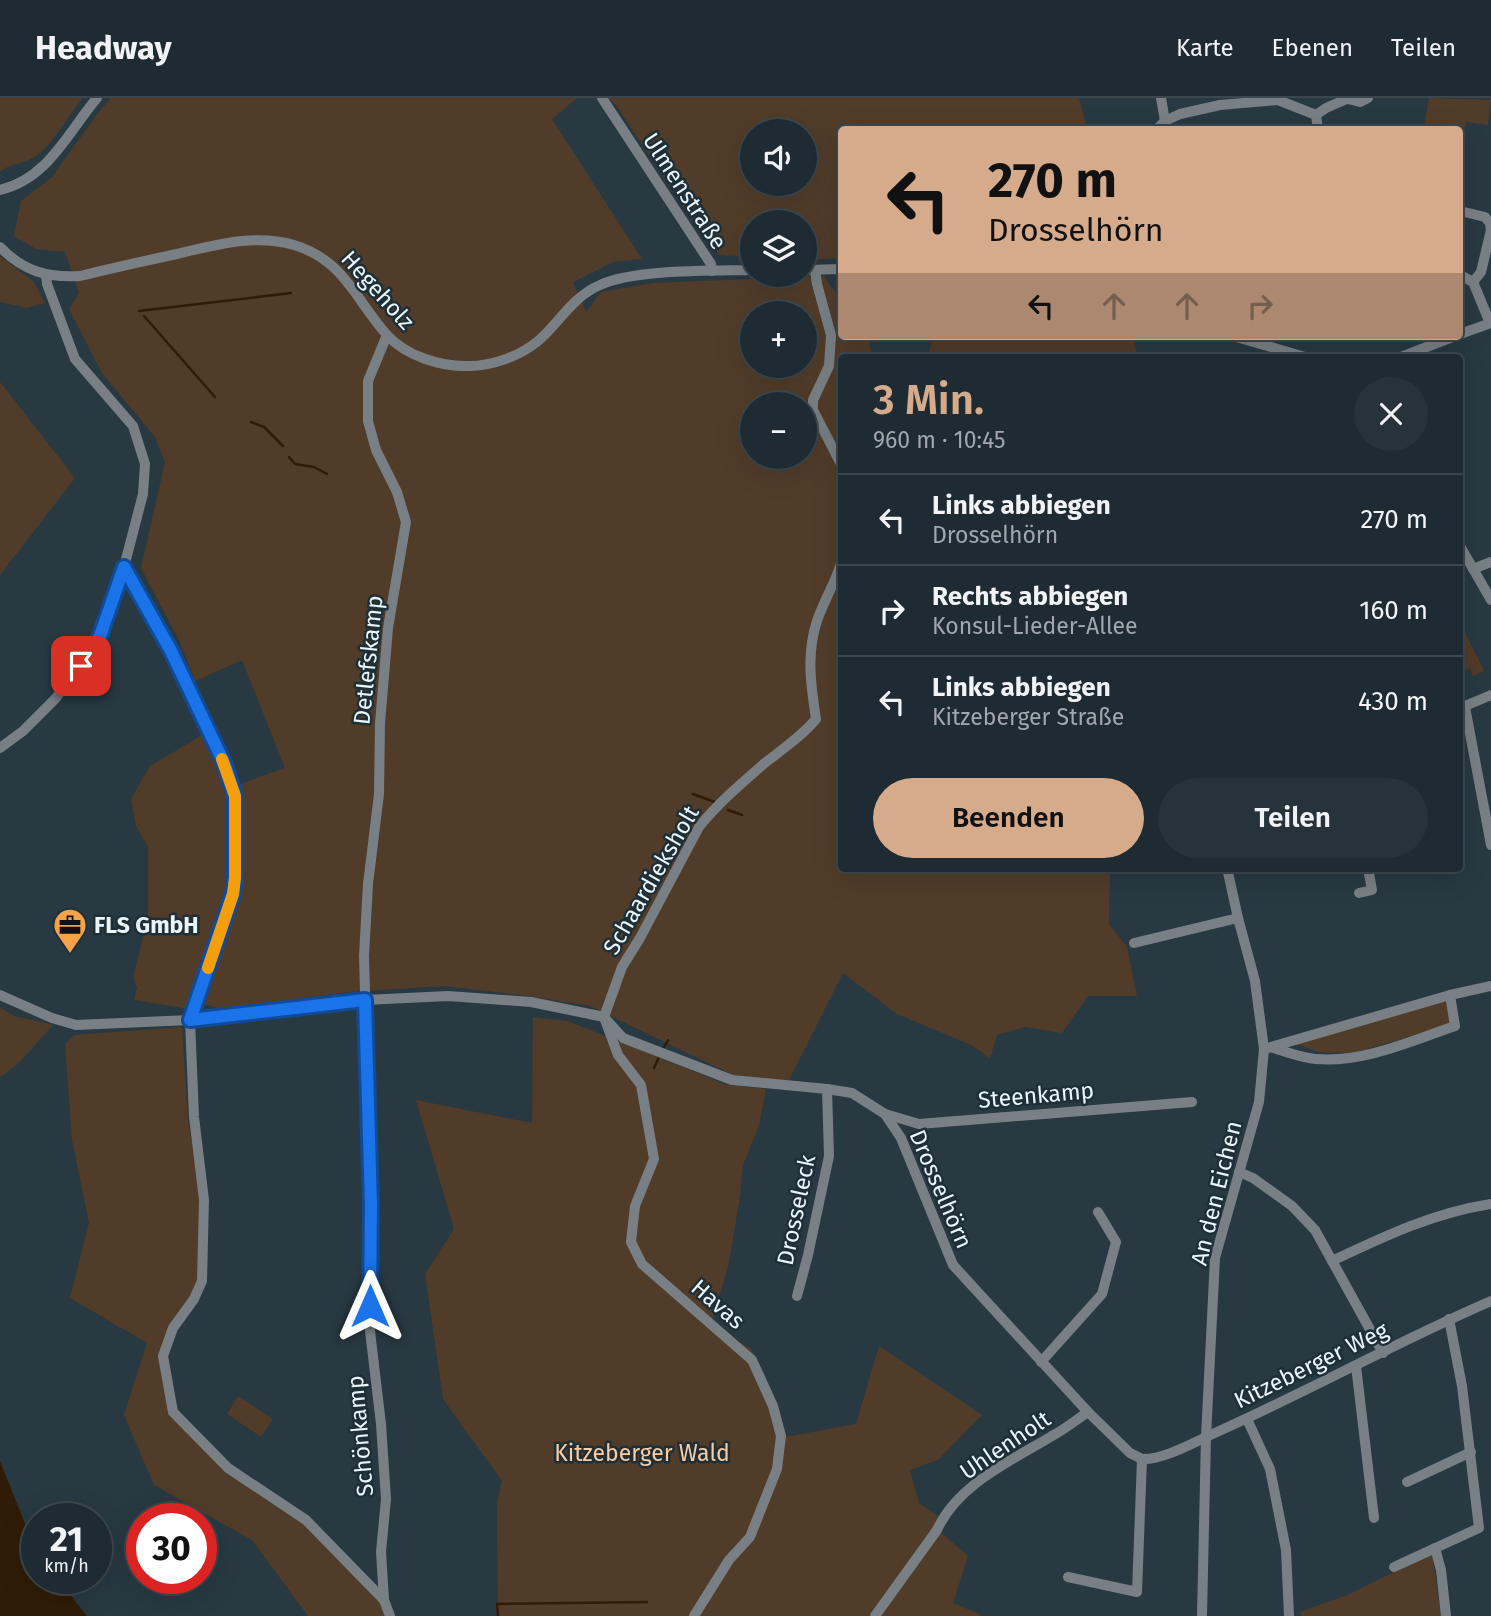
<!DOCTYPE html>
<html lang="de">
<meta charset="utf-8">
<style>
body{margin:0;font-family:"Fira Sans",sans-serif;background:#26333a;color:#f1f3f6;height:100vh;display:flex;flex-direction:column;font-size:26px;white-space:nowrap}
*{box-sizing:border-box;margin:0}
p{font-size:23px;color:#a1a7ac}
.icon{flex:none;width:38px;height:38px;fill:none;stroke:currentColor;stroke-width:2;stroke-linecap:round;stroke-linejoin:round}
.map{position:relative;flex:1;overflow:hidden}
.drawer{position:absolute;left:838px;top:256px;width:625px;height:518px;display:flex;flex-direction:column;background:#1e2b32;border-radius:7px;box-shadow:0 7px 28px #0002,0 0 0 2px #3c474d}
.drawer>*{flex:none}
.guide{position:absolute;left:838px;top:28px;width:625px;height:214px;border-radius:7px;box-shadow:0 7px 28px #0002,0 0 0 2px #3c474d;background:#d6ab8b;color:#111;overflow:hidden}
.fabs{position:absolute;left:740px;top:21px;display:grid;gap:14px}
.fabs a{display:grid;place-items:center;width:77px;height:77px;border-radius:50%;background:#1e2b32;box-shadow:0 7px 28px #0002,0 0 0 2px #3c474d;font-size:35px}
.speed{position:absolute;left:21px;top:1405px;display:flex;gap:14px;font-size:35px;font-weight:700;text-align:center}
.speed>*{display:grid;place-content:center;width:91px;height:91px;border-radius:50%;background:#1e2b32;box-shadow:0 7px 28px #0002,0 0 0 2px #3c474d;line-height:1}
.speed small{font-size:18px;font-weight:400}
.speed .limit{border:10px solid #d22;background:#fff;color:#111}
.pin{position:absolute;display:grid;place-items:center;width:60px;height:60px;color:#fff;margin:-30px;border-radius:14px;box-shadow:0 4px 10px #0006}
.me{position:absolute;width:77px;margin:-38px;rotate:0deg;stroke-linejoin:round;filter:drop-shadow(0 0 5px #0008)}
.turn{display:flex;align-items:center;gap:24px;height:147px;padding:0 35px;font-size:32px}
.turn .icon{width:91px;height:91px;stroke-width:2.5}
.turn b{display:block;font-size:49px;line-height:60px}
.lanes{display:flex;align-items:center;height:66px;padding:0 35px;background:#0003;justify-content:center;gap:35px;direction:ltr}
.lanes .off{opacity:.35}
.round{display:grid;place-items:center;flex:none;width:74px;height:74px;border-radius:37px;background:#26333a}
.overview{display:flex;align-items:center;justify-content:space-between;height:119px;padding:0 35px}
h1{font-size:42px;font-weight:600;line-height:52px;color:#d6ab8b}
.cta{display:flex;gap:14px;margin-top:auto;padding:14px 35px}
.cta a{flex:1;height:80px;border-radius:42px;background:#d6ab8b;color:#111;font-size:28px;font-weight:600;line-height:80px;text-align:center}
.cta a+a{background:#26333a;color:#f1f3f6}
ul{padding:0;list-style:none}
li{display:flex;align-items:center;gap:21px;height:91px;padding:0 35px;border-top:2px solid #3c474d}
li div{flex:1}
li b{display:block;font-size:26px}
li em{font-style:normal}
header{display:flex;align-items:center;gap:42px;box-sizing:border-box;height:98px;padding:0 35px;background:#1e2b32;border-bottom:2px solid #3c474d}
header strong{font-size:33px}
nav{display:flex;gap:38px;margin-inline-start:auto;font-size:24px}
.map>svg:first-child{display:block}
</style>
<header>
<strong>Headway</strong>
<nav><a>Karte</a><a>Ebenen</a><a>Teilen</a></nav>
</header>
<div class="map">
<svg width="1491" height="1518" viewBox="0 0 1491 1518">
<rect width="100%" height="100%" fill="#283942"/>
<g fill="#513c29" fill-rule="evenodd">
<path d="M0 0H83C67 18 56 43 36 58 25 66 10 65 0 74Z"/>
<path d="M111 0H577L552 21 642 161 613 164 573 184 586 214 601 194 653 185 824 178 842 204V238H864L869 245 873 259H842V770H1110L1109 826 1127 849 1137 898H1088L1062 935 1025 929 997 937 990 960 969 946 897 916 843 875 788 984 733 977 590 908 528 898 444 888 349 894 220 911 208 907 188 911 134 902 137 889 133 879 148 820V749L136 728 131 701 150 668 204 636 239 702 240 686 285 670 242 562 195 583 179 542 141 470 165 364 155 339 102 275 69 211 79 195 65 154 36 151 14 138 21 103 52 79 98 15ZM752 215H805V268H752ZM752 306H805V359H752Z"/>
<path d="M608 0H1079L1087 31 842 32V160L805 162V124H752V159L720 157 701 135 616 7ZM752 33H805V86H752Z"/>
<polygon points="1429,0 1491,2 1488,27 1466,24 1464,35 1460,34 1460,32 1424,27"/>
<polygon points="0,158 33,183 45,205 27,210 0,204"/>
<polygon points="934,238 1134,238 1137,259 927,259"/>
<polygon points="0,284 75,380 0,477"/>
<polygon points="1465,535 1484,573 1473,578 1470,570 1460,574 1460,537"/>
<polygon points="1447,903 1452,926 1353,955 1318,954 1295,945"/>
<polygon points="0,909 14,918 53,927 18,966 0,979"/>
<polygon points="533,919 568,923 727,987 766,991 759,1028 743,1067 740,1098 729,1165 711,1226 751,1251 779,1310 785,1339 856,1326 879,1248 982,1317 938,1362 910,1372 919,1405 942,1421 938,1432 968,1458 953,1505 980,1516 980,1518 498,1518 497,1404 502,1383 443,1301 425,1176 454,1131 416,1002 532,1025"/>
<polygon points="182,929 188,1022 202,1103 199,1183 162,1259 171,1314 226,1374 304,1425 381,1504 387,1518 308,1518 252,1442 154,1387 124,1317 147,1245 70,1200 89,1125 72,1042 65,946 74,937"/>
<polygon points="238,1298 273,1321 261,1339 227,1316"/>
<polygon points="1432,1455 1441,1518 1301,1518 1300,1514 1350,1496"/>
</g>
<polygon fill="#301c06" points="0,1363 30,1438 37,1446 37,1480 64,1481 74,1502 87,1518 0,1518"/>
<g fill="none" stroke-linecap="round" stroke-linejoin="round">
<g stroke="#301c06" stroke-width="2.5">
<polyline points="139,213 291,195"/>
<polyline points="144,218 215,299"/>
<polyline points="251,324 264,329 283,348"/>
<polyline points="289,359 295,366 314,369 327,376"/>
<polyline points="693,696 715,704"/>
<polyline points="728,712 742,717"/>
<polyline points="663,951 668,942"/>
<polyline points="654,970 659,959"/>
<polyline points="498,1518 497,1506 647,1504"/>
</g>
<g stroke="#788085" stroke-width="10">
<polyline points="602,0 711,166 712,173"/>
<polyline points="1161,0 1165,23"/>
<polyline points="1348,1 1360,4 1368,0"/>
<polyline points="1316,17 1326,10 1349,0"/>
<polyline points="1156,32 1165,23 1180,16 1220,7 1278,2 1316,17 1318,32"/>
<path d="M0 92C48 81 68 34 97 0"/>
<polyline points="1460,113 1485,119 1490,125 1491,132 1481,174 1473,184"/>
<path d="M0 149C23 173 47 180 80 178 108 171 135 165 163 159 205 150 251 134 294 147 344 162 355 201 387 237 406 258 441 269 469 268 492 268 520 258 538 243 560 224 572 199 600 187 634 171 713 173 752 172"/>
<polyline points="805,172 842,171"/>
<polyline points="815,172 817,186 831,237 829,268 813,302 813,312 842,368"/>
<polyline points="1460,177 1473,184 1490,225"/>
<polyline points="1460,236 1491,225"/>
<polyline points="387,237 368,283 368,323 376,352 397,394 406,424 388,530 380,625 379,696 368,786 364,858 371,1107 370,1233 381,1326 386,1401 381,1454 384,1502 390,1518"/>
<polyline points="1233,238 1305,259"/>
<polyline points="1401,259 1455,238"/>
<polyline points="1460,448 1491,502"/>
<polyline points="124,469 171,553 225,667 235,699 235,780 233,796 190,922 194,1019 204,1102 202,1183 194,1201 173,1230 163,1258 173,1314 228,1370 306,1422 384,1502"/>
<polyline points="1473,471 1491,464"/>
<polyline points="1465,609 1491,747"/>
<polyline points="1460,610 1491,597"/>
<polyline points="0,650 23,633 56,600 100,539 124,469 143,396 145,366 133,328 75,261 47,186 46,177"/>
<polyline points="1359,795 1372,792 1368,770"/>
<polyline points="1134,845 1238,820"/>
<path d="M0 897 52 920 76 927 190 922 365 902 448 898 531 904 604 919 623 940 732 982 827 991 852 995 885 1016 901 1040 953 1167 1088 1314 1130 1355 1142 1361C1164 1362 1196 1343 1217 1334 1309 1293 1398 1243 1491 1203"/>
<path d="M1273 950C1287 954 1302 960 1316 961 1363 965 1411 943 1455 928L1450 897"/>
<polyline points="1264,951 1450,897 1491,888"/>
<polyline points="885,1016 919,1026 1192,1004"/>
<polyline points="1239,1074 1253,1080 1292,1108 1315,1132 1383,1255"/>
<path d="M1332 1163C1385 1138 1433 1115 1491 1106"/>
<polyline points="797,1198 808,1157 829,1058 827,991"/>
<polyline points="1041,1264 1102,1196 1116,1144 1098,1114"/>
<polyline points="1356,1268 1374,1420"/>
<polyline points="1247,1321 1270,1371 1286,1452 1289,1518"/>
<polyline points="1407,1384 1471,1354"/>
<polyline points="1435,1450 1441,1472 1446,1518"/>
<polyline points="1394,1469 1479,1430 1462,1288 1449,1221"/>
<polyline points="1068,1479 1137,1494 1142,1361"/>
<path d="M694 1518 729 1462 750 1439 777 1371 781 1338 773 1308 752 1262 642 1166 631 1144 635 1108 654 1061 641 987 618 957 604 919 622 869 640 840 699 729C718 705 743 684 766 664 783 651 802 638 816 621 811 588 806 556 817 523 824 502 836 484 842 462"/>
<path d="M875 1518 937 1432C958 1386 1011 1363 1052 1338 1065 1331 1076 1322 1088 1314"/>
<polyline points="1202,1518 1206,1339 1215,1160 1259,1004 1264,951 1255,883 1238,820 1227,770"/>
</g>
</g>
<g fill="none" stroke-linecap="round" stroke-linejoin="round">
<defs>
<polyline id="route" points="81,568 100,538 124,469 171,553 225,667 235,698 235,780 233,796 190,922 365,902 371,1107 370,1208"/>
</defs>
<use href="#route" stroke="#114b97" stroke-width="18"/>
<use href="#route" stroke="#1a73e8" stroke-width="12"/>
<polyline stroke="#f59e0b" stroke-width="12" points="208,870 233,796 235,780 235,698 222,661"/>
</g>
<defs>
<symbol id="office-pin" viewBox="-11 -11 22 30"><path d="M0 17L-7.5 6A9.5 9.5 0 1 1 7.5 6Z" fill="#f6a247" stroke="#1e2f37"/><path d="M-6-3h4V-5.5h4V-3h4V5H-6ZM-1-4.5V-3h2v-1.5ZM-6 0V1H6V0Z" fill="#111"/></symbol>
</defs>
<g fill-rule="evenodd">
<use href="#office-pin" x="51" y="808" width="38" height="52"/>
</g>
<g text-anchor="middle" dominant-baseline="central" stroke-width="5" stroke-linejoin="round" paint-order="stroke">
<g font-size="23" fill="#ebf6fb" stroke="#1e2f37">
<text transform="translate(685 93) rotate(57)">Ulmenstraße</text>
<text transform="translate(378 192) rotate(48)">Hegeholz</text>
<text transform="translate(368 562) rotate(-84)">Detlefskamp</text>
<text transform="translate(651 782) rotate(-60)">Schaardieksholt</text>
<text transform="translate(1036 997) rotate(-5)">Steenkamp</text>
<text transform="translate(941 1091) rotate(67)">Drosselhörn</text>
<text transform="translate(1216 1095) rotate(-76)">An den Eichen</text>
<text transform="translate(796 1112) rotate(-78)">Drosseleck</text>
<text transform="translate(718 1206) rotate(41)">Havas</text>
<text transform="translate(1311 1267) rotate(-26)">Kitzeberger Weg</text>
<text transform="translate(360 1338) rotate(-95)">Schönkamp</text>
<text transform="translate(1005 1347) rotate(-34)">Uhlenholt</text>
</g>
<g font-size="23" font-weight="bold" fill="#ebf6fb" stroke="#1e2f37" text-anchor="start">
<text x="94" y="827">FLS GmbH</text>
</g>
<g font-size="23" fill="#facca1" stroke="#1e2f37">
<text x="642" y="1355">Kitzeberger Wald</text>
</g>
</g>
</svg>
<div class="fabs">
<a><svg class="icon" aria-label="sound" viewBox="0 0 24 24"><path d="M4 9h4l5-4v14l-5-4H4zM17 9q2 3 0 6"/></svg></a>
<a><svg class="icon" aria-label="layers" viewBox="0 0 24 24"><path d="M12 4l9 5-9 5-9-5zM3 14l9 5 9-5"/></svg></a>
<a>+</a>
<a>−</a>
</div>
<div class="speed"><div>21<small>km/h</small></div><div class="limit">30</div></div>
<div class="pin" style="left:81px;top:568px;background:#d93025"><svg class="icon" aria-label="arrive" viewBox="0 0 24 24"><path d="M6 21V4h12l-3 4 3 4H6"/></svg></div>
<svg class="me" style="left:370px;top:1208px" viewBox="-20 -20 40 40"><path d="M0-17L14 15 0 8-14 15z" fill="#1a73e8" stroke="#fff" stroke-width="4"/></svg>
<div class="guide">
<div class="turn"><svg class="icon" aria-label="left" viewBox="0 0 24 24"><path d="M17 20v-9H6M10 6l-5 5 5 5"/></svg><div><b>270 m</b>Drosselhörn</div></div>
<div class="lanes"><svg class="icon" aria-label="left" viewBox="0 0 24 24"><path d="M17 20v-9H6M10 6l-5 5 5 5"/></svg><svg class="icon off" aria-label="ahead" viewBox="0 0 24 24"><path d="M12 20V5M6 11l6-6 6 6"/></svg><svg class="icon off" aria-label="ahead" viewBox="0 0 24 24"><path d="M12 20V5M6 11l6-6 6 6"/></svg><svg class="icon off" aria-label="right" viewBox="0 0 24 24"><path d="M7 20v-9h11M14 6l5 5-5 5"/></svg></div>
</div>
<section class="drawer">
<div class="overview"><div><h1>3 Min.</h1><p>960 m · 10:45</p></div><a class="round"><svg class="icon" aria-label="close" viewBox="0 0 24 24"><path d="M6 6l12 12M18 6L6 18"/></svg></a></div>
<ul>
<li><svg class="icon" aria-label="left" viewBox="0 0 24 24"><path d="M17 20v-9H6M10 6l-5 5 5 5"/></svg><div><b>Links abbiegen</b><p>Drosselhörn</p></div><em>270 m</em></li>
<li><svg class="icon" aria-label="right" viewBox="0 0 24 24"><path d="M7 20v-9h11M14 6l5 5-5 5"/></svg><div><b>Rechts abbiegen</b><p>Konsul-Lieder-Allee</p></div><em>160 m</em></li>
<li><svg class="icon" aria-label="left" viewBox="0 0 24 24"><path d="M17 20v-9H6M10 6l-5 5 5 5"/></svg><div><b>Links abbiegen</b><p>Kitzeberger Straße</p></div><em>430 m</em></li>
</ul>
<div class="cta"><a>Beenden</a><a>Teilen</a></div>
</section>
</div>
